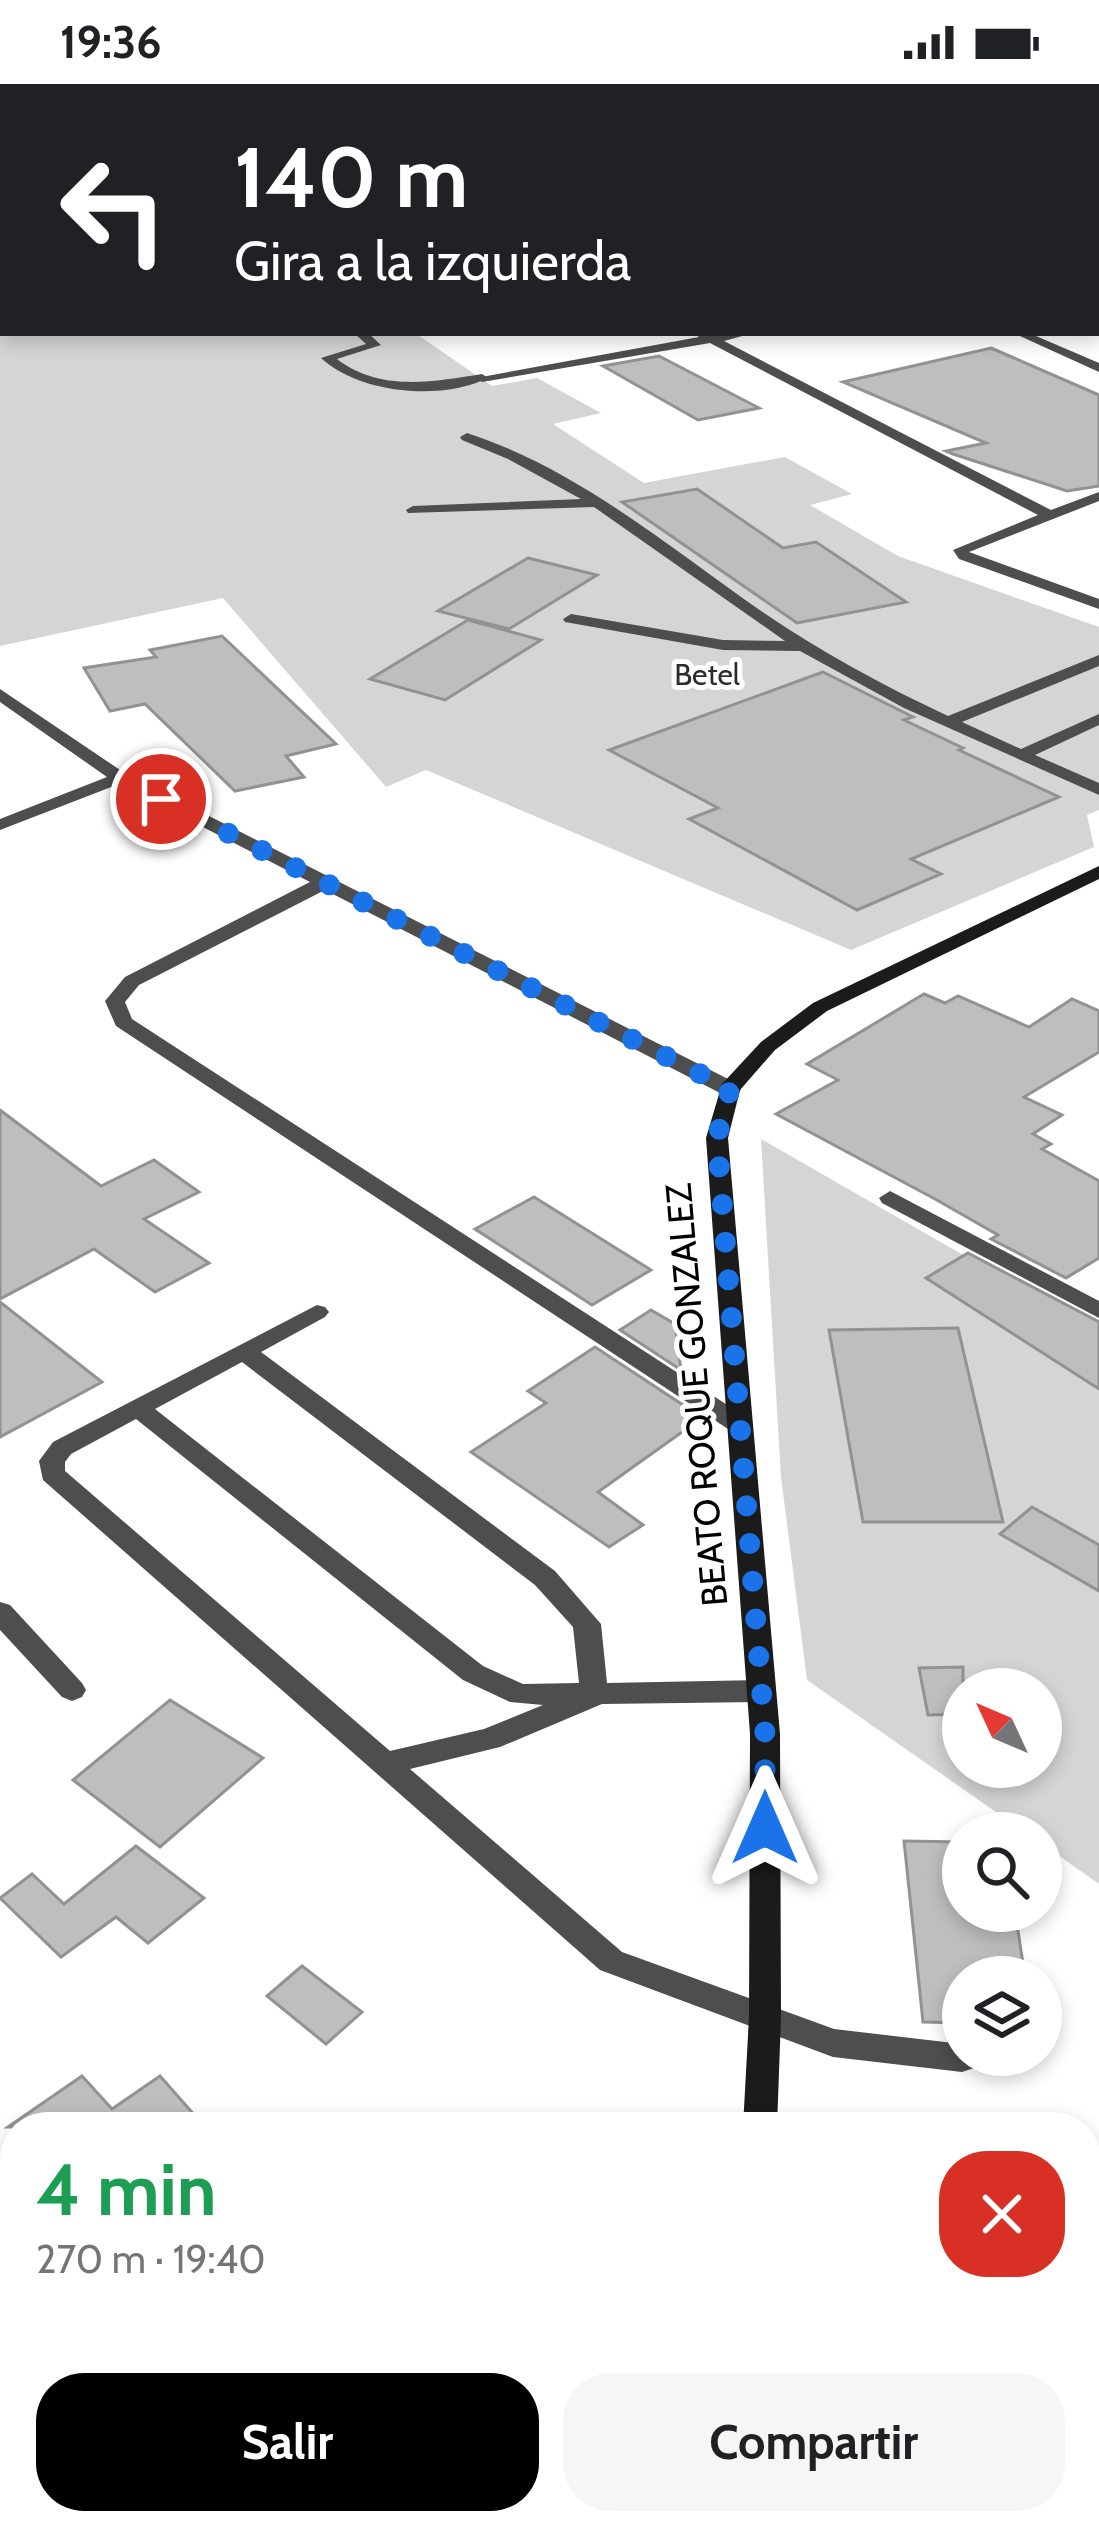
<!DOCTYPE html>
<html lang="es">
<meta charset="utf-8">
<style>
body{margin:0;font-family:Cabin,sans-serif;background:#f6f6f6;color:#202124;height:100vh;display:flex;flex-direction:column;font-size:45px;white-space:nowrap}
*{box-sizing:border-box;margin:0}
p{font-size:39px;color:#757577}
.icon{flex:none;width:66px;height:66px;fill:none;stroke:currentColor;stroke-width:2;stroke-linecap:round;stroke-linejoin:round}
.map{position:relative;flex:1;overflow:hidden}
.side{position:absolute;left:0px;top:2028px;width:1101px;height:423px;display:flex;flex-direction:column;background:#fff;border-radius:48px 48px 0 0;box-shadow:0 6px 18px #0003}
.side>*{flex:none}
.banner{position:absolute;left:0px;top:0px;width:1101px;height:252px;box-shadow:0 6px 18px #0003;background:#202124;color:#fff;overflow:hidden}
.needle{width:78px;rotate:314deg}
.tools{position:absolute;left:942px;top:1584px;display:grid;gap:24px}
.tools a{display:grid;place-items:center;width:120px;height:120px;border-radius:50%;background:#fff;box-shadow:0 6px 18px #0003;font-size:60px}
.pin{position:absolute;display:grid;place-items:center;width:102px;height:102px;color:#fff;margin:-51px;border:6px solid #fff;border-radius:50%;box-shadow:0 3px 12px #0007}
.me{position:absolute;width:132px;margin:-66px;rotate:0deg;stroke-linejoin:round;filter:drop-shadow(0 0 9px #0008)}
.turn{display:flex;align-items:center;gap:42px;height:252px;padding:0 36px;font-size:54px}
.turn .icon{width:156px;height:156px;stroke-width:2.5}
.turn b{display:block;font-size:84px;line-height:102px}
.round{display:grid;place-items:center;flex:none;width:126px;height:126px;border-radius:48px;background:#f6f6f6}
.headline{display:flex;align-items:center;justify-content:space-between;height:204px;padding:0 36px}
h1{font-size:72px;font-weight:700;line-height:90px;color:#1e9e55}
.primary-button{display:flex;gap:24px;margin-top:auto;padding:24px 36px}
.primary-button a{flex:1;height:138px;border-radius:48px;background:#000;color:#fff;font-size:48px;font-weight:700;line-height:138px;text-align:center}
.primary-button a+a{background:#f6f6f6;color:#202124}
.status{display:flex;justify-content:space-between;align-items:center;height:84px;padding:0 60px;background:#fff;direction:ltr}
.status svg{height:33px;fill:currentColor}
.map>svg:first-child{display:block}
</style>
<div class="status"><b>19:36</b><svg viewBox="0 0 49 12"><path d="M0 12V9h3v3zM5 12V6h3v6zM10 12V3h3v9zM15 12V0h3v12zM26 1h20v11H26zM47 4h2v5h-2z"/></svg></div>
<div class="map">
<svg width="1099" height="2450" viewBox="0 0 1099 2450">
<rect width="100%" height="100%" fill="#fff"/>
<g fill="#d5d5d5" fill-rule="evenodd">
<polygon points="0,248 415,249 492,302 537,294 601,329 553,340 644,399 785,373 852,410 810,421 898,472 1099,543 1099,726 1087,731 1094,763 851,866 426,686 386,703 223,514 0,562"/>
<path d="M761 1055 1099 1249V1800L1041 1759V1749H1026L807 1596 781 1393ZM963 1605H1041V1683H963Z"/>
</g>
<g fill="#bebebe" stroke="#929292" stroke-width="3">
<polygon points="991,264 1099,311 1099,402 1067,407 953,370 946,367 986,359 843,298"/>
<polygon points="659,272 759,324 698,336 603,282"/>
<polygon points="697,405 783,464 816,458 906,518 797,539 622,418"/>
<polygon points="528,474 597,491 509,545 438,527"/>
<polygon points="468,536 541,556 445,616 370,595"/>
<polygon points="222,552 336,660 286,672 304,693 235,707 145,620 110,627 84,584 156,573 150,566"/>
<polygon points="823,588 913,633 904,636 963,664 959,666 1059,713 911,775 941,790 857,826 689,735 718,724 609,666"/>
<polygon points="924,910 945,919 958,912 1029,943 1072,915 1099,927 1099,968 1024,1013 1062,1031 1033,1050 1051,1060 1042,1065 1099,1097 1099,1174 1066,1194 991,1155 998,1151 935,1115 776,1030 838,996 807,980"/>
<polygon points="0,1026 101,1102 154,1076 199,1108 144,1135 209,1179 155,1208 94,1165 0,1215"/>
<polygon points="534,1113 651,1186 592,1221 475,1145"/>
<polygon points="968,1169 1099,1238 1099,1305 926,1194"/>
<polygon points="0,1218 102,1298 0,1353"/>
<polygon points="651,1226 675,1240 681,1286 620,1246"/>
<polygon points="958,1244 1003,1438 863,1438 829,1246"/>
<polygon points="595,1263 686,1323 689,1343 598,1408 643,1441 609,1463 471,1368 546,1319 528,1307"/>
<polygon points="1032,1423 1099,1461 1099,1507 1000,1450"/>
<polygon points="963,1583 963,1630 928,1631 919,1584"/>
<polygon points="170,1616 263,1674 160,1763 73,1696"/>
<polygon points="904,1757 963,1758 963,1827 1015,1827 1025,1893 963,1893 963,1939 923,1938"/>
<polygon points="136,1762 204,1814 148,1859 116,1833 61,1873 0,1814 32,1790 64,1820"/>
<polygon points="302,1882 362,1928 326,1960 267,1912"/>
<polygon points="82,1992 112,2025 160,1992 205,2043 8,2043"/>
</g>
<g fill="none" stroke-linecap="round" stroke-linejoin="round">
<g fill="#4e4e4e" fill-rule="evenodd">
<path d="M354 249H368L381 261 337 275C380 308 432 298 482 290L488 294C442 317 360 310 321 274L366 260Z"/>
<path d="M467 349C578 385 670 464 764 529 823 569 884 602 948 632L1099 571V582L962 638 1021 665 1099 630V641L1035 671 1099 699V711L904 624 800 567 723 566 565 538 563 535 571 530 723 556 785 557 594 423 408 429 406 426 413 422 581 415 508 375 462 356 460 353Z"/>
<path d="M317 1221 325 1223 329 1228 325 1233 261 1268 555 1487 601 1540 607 1599 761 1596 771 1600 775 1607 771 1614 761 1618 602 1620 500 1663 410 1685 622 1868 834 1945 962 1960 963 1971 979 1974 974 1984 962 1988 833 1973 600 1886 43 1396 39 1377 53 1358ZM242 1278 535 1501 573 1543 579 1599 523 1600 483 1582 155 1325ZM136 1335 463 1596 510 1618 543 1621 484 1645 390 1667 65 1387V1378L71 1370Z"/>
</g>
<g fill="#4e4e4e" fill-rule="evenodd">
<polygon points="1099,61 1099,68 1098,68 1098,61"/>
<polygon points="3,70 3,76 0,77 0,71"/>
<rect x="1098" y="81" width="1" height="6"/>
<rect x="1098" y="153" width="1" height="6"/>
<rect x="0" y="155" width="3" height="9"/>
<rect x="1098" y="180" width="1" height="6"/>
<polygon points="3,239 3,247 0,248 0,240"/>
<polygon points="694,249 753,249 724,257 1051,426 1099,408 1099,417 969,468 1099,515 1099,525 959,475 953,466 1038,431 710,259 482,298 476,294 699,253"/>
<polygon points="1013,249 1029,249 1099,279 1099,288"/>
<polygon points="0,605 126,690 738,1000 741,1005 738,1010 722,1010 325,806 139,901 125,918 132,935 749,1335 753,1341 749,1347 731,1347 116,942 105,917 125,893 310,798 119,700 0,746 0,735 107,693 0,618"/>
<polygon points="890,1107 1099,1217 1099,1234 882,1119 879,1114"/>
<polygon points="0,1518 10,1521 82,1599 86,1606 82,1613 72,1617 62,1613 0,1546"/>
</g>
<g fill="#1b1b1b" fill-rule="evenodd">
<polygon points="1099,782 1099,795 827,927 775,966 740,1006 728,1054 780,1650 781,1933 777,2043 743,2043 749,1933 750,1650 706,1054 722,1000 761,958 813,919"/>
<polygon points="710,2436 748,2436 746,2450 708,2450"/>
</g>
</g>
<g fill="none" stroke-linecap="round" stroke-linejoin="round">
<polyline stroke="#1a73e8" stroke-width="21" stroke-dasharray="0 37.8" points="161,715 730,1005 717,1054 765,1650 765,1744"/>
</g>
<g text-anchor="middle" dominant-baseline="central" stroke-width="10" stroke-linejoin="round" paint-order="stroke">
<g font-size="30" fill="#2c2c2c" stroke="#fff">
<text x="707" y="590">Betel</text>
</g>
<g font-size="36" fill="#000" stroke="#fff">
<text transform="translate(696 1311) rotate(-95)">BEATO ROQUE GONZALEZ</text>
</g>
</g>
</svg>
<div class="tools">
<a><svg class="needle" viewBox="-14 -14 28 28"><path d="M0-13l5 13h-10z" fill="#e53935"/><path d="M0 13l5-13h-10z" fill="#757577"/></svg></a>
<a><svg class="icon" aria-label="search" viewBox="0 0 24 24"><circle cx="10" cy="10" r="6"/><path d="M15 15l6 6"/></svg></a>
<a><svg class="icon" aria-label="layers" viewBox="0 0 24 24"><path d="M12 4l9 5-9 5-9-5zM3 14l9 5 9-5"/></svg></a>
</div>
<div class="pin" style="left:161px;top:715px;background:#d93025"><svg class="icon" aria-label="arrive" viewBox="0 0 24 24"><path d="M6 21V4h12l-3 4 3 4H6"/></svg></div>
<svg class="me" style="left:765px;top:1744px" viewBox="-20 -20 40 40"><path d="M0-17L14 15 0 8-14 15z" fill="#1a73e8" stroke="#fff" stroke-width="4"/></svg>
<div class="banner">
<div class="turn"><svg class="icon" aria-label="left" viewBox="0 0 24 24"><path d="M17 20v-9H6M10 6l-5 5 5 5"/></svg><div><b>140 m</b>Gira a la izquierda</div></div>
</div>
<section class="side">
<div class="headline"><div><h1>4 min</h1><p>270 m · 19:40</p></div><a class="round" style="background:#d93025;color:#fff"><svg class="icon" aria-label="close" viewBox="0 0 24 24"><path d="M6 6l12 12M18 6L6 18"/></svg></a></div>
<div class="primary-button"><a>Salir</a><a>Compartir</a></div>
</section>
</div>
